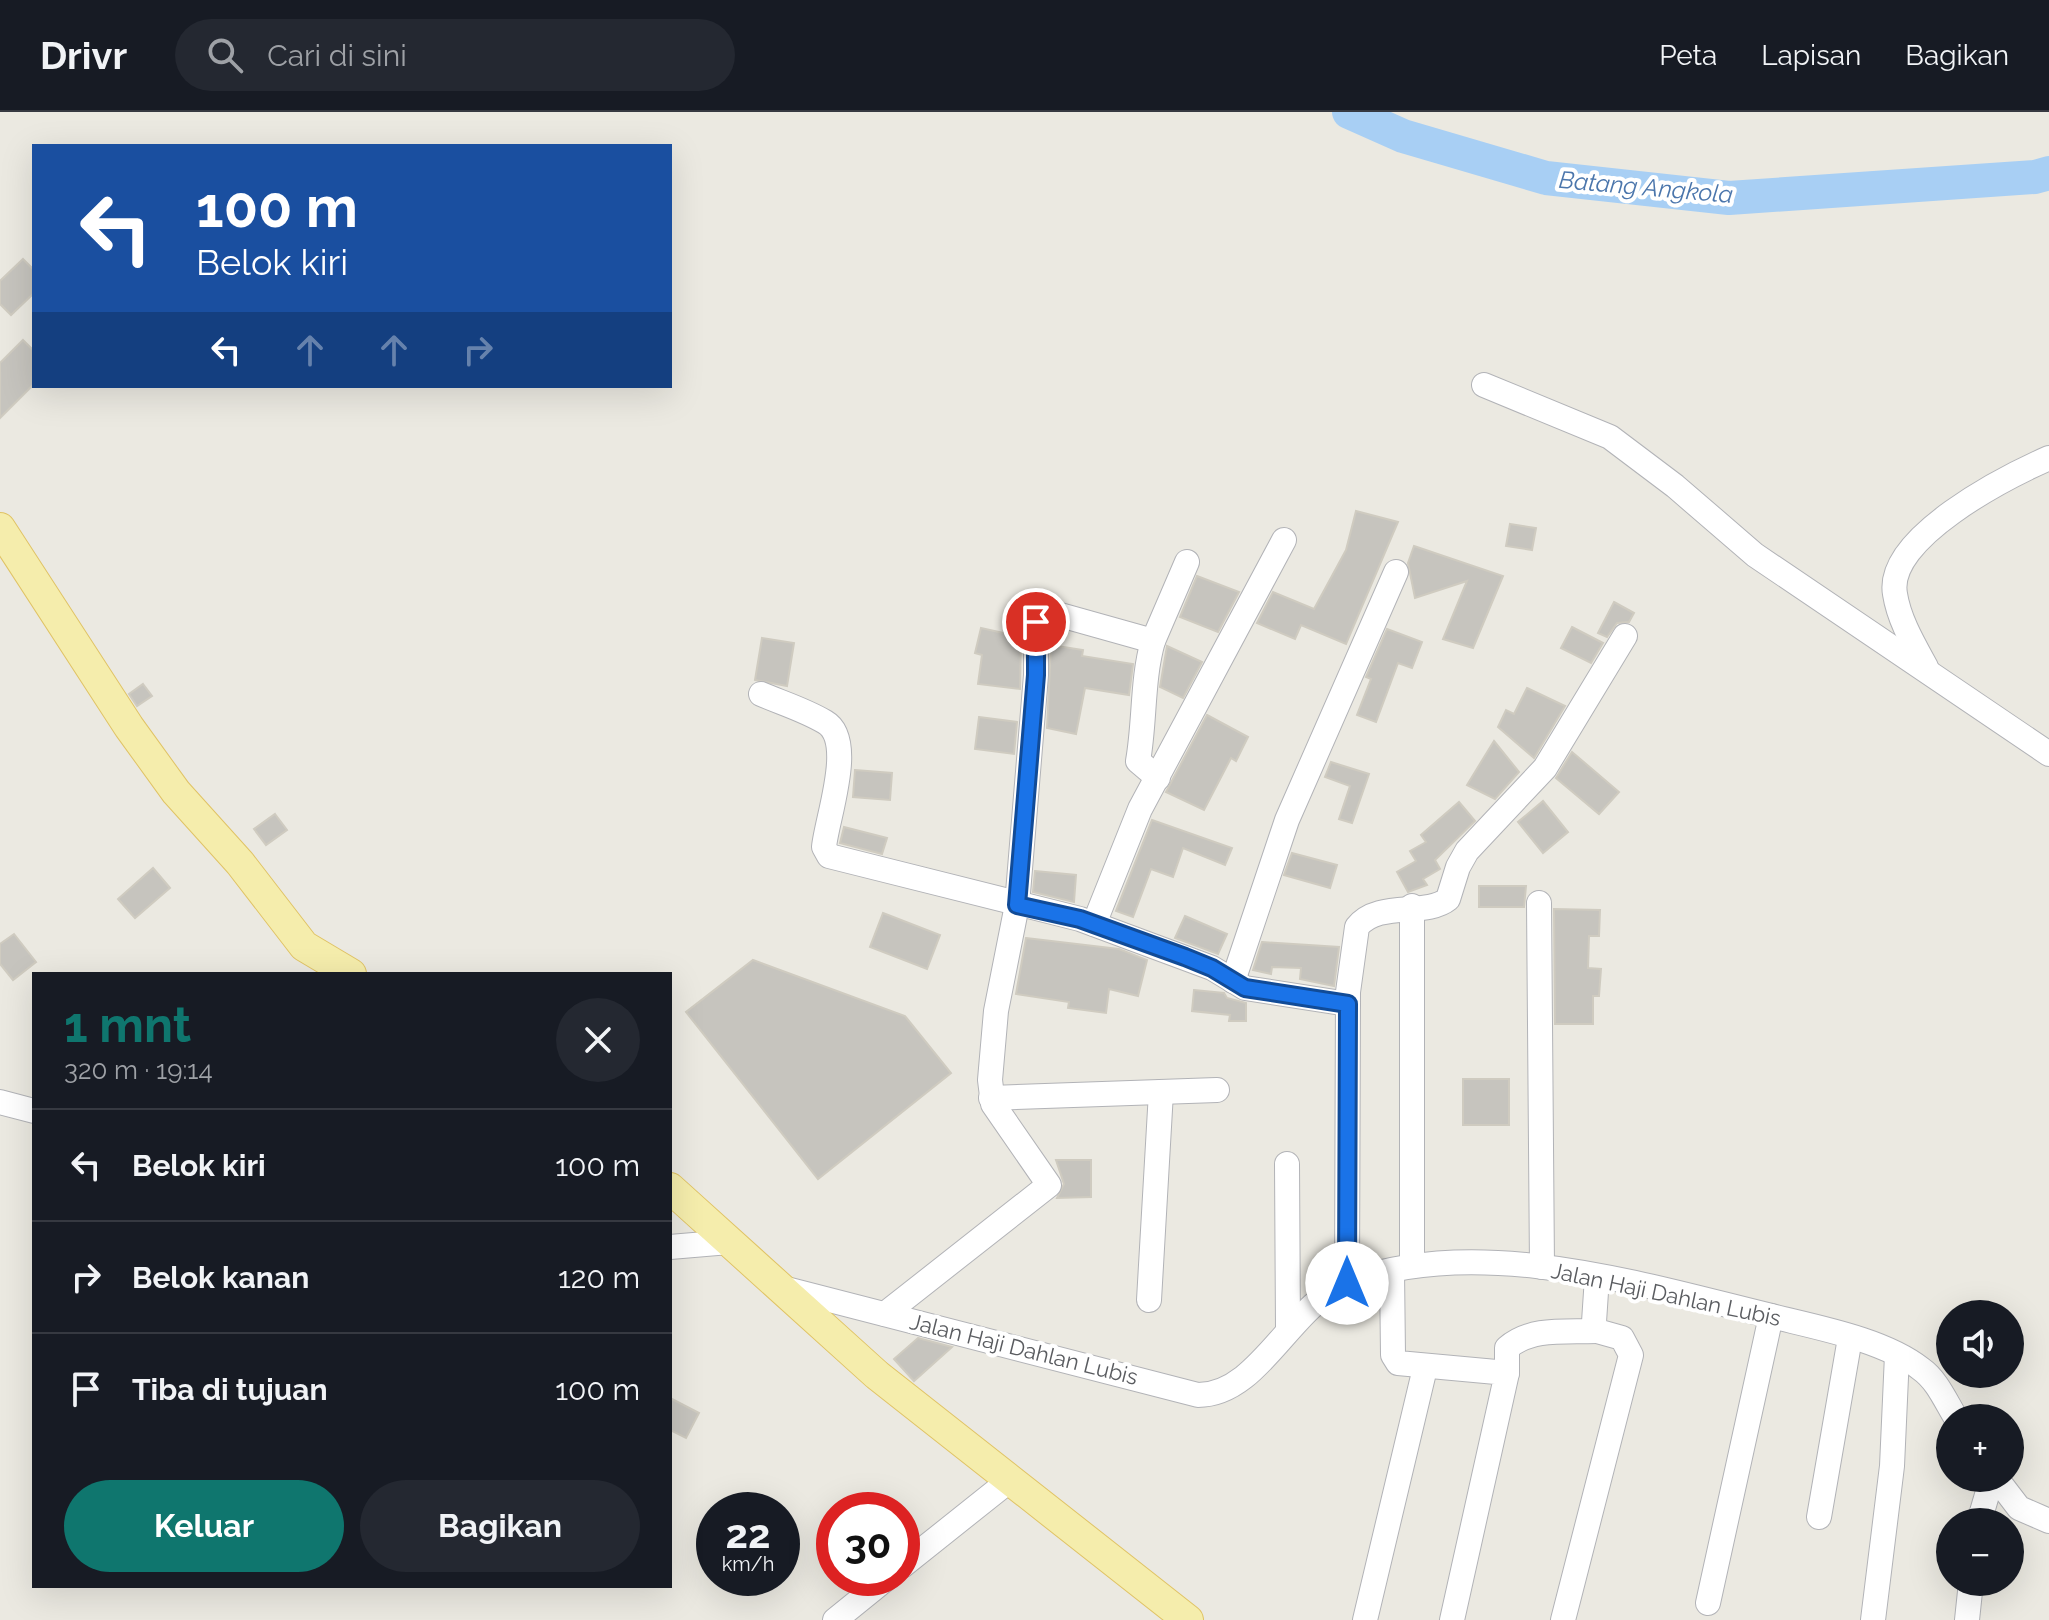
<!DOCTYPE html>
<html lang="id">
<meta charset="utf-8">
<style>
body{margin:0;font-family:Raleway,sans-serif;background:#242831;color:#f1f3f6;height:100vh;display:flex;flex-direction:column;font-size:30px;white-space:nowrap}
*{box-sizing:border-box;margin:0}
p{font-size:26px;color:#9ea1a6}
.icon{flex:none;width:44px;height:44px;fill:none;stroke:currentColor;stroke-width:2;stroke-linecap:round;stroke-linejoin:round}
.map{position:relative;flex:1;overflow:hidden}
.details{position:absolute;left:32px;top:860px;width:640px;height:616px;display:flex;flex-direction:column;background:#171b24;border-radius:0px;box-shadow:0 8px 32px #0002}
.details>*{flex:none}
.guide{position:absolute;left:32px;top:32px;width:640px;height:244px;border-radius:0px;box-shadow:0 8px 32px #0002;background:#1a4fa0;color:#fff;overflow:hidden}
.buttons{position:absolute;left:1936px;top:1188px;display:grid;gap:16px}
.buttons a{display:grid;place-items:center;width:88px;height:88px;border-radius:50%;background:#171b24;box-shadow:0 8px 32px #0002;font-size:40px}
.speed{position:absolute;left:696px;top:1380px;display:flex;gap:16px;font-size:40px;font-weight:700;text-align:center}
.speed>*{display:grid;place-content:center;width:104px;height:104px;border-radius:50%;background:#171b24;box-shadow:0 8px 32px #0002;line-height:1}
.speed small{font-size:20px;font-weight:400}
.speed .limit{border:12px solid #d22;background:#fff;color:#111}
.pin{position:absolute;display:grid;place-items:center;width:68px;height:68px;color:#fff;margin:-34px;border:4px solid #fff;border-radius:50%;box-shadow:0 2px 8px #0007}
.me{position:absolute;width:88px;margin:-44px;rotate:0deg;stroke-linejoin:round;filter:drop-shadow(0 0 6px #0008)}
.turn{display:flex;align-items:center;gap:28px;height:168px;padding:0 32px;font-size:36px}
.turn .icon{width:104px;height:104px;stroke-width:2.5}
.turn b{display:block;font-size:56px;line-height:68px}
.lanes{display:flex;align-items:center;height:76px;padding:0 32px;background:#0003;justify-content:center;gap:40px;direction:ltr}
.lanes .off{opacity:.35}
.round{display:grid;place-items:center;flex:none;width:84px;height:84px;border-radius:42px;background:#242831}
.headline{display:flex;align-items:center;justify-content:space-between;height:136px;padding:0 32px}
h1{font-size:48px;font-weight:700;line-height:60px;color:#0f766e}
.primary-button{display:flex;gap:16px;margin-top:auto;padding:16px 32px}
.primary-button a{flex:1;height:92px;border-radius:48px;background:#0f766e;color:#fff;font-size:32px;font-weight:700;line-height:92px;text-align:center}
.primary-button a+a{background:#242831;color:#f1f3f6}
ul{padding:0;list-style:none}
li{display:flex;align-items:center;gap:24px;height:112px;padding:0 32px;border-top:2px solid #363941}
li div{flex:1}
li b{display:block;font-size:30px}
li em{font-style:normal}
header{display:flex;align-items:center;gap:48px;box-sizing:border-box;height:112px;padding:0 40px;background:#171b24;border-bottom:2px solid #363941}
header strong{font-size:38px}
nav{display:flex;gap:44px;margin-inline-start:auto;font-size:28px}
.search{width:560px;height:72px;background:#242831;display:flex;align-items:center;gap:20px;box-sizing:border-box;padding:0 28px;border-radius:44px;color:#9ea1a6;font-size:30px}
.map>svg:first-child{display:block}
</style>
<header>
<strong>Drivr</strong>
<div class="search"><svg class="icon" aria-label="search" viewBox="0 0 24 24"><circle cx="10" cy="10" r="6"/><path d="M15 15l6 6"/></svg>Cari di sini</div>
<nav><a>Peta</a><a>Lapisan</a><a>Bagikan</a></nav>
</header>
<div class="map">
<svg width="2049" height="1508" viewBox="0 0 2049 1508">
<rect width="100%" height="100%" fill="#ebe9e1"/>
<g fill="none" stroke-linecap="round" stroke-linejoin="round">
<polyline stroke="#a8cff4" stroke-width="34" points="1349,0 1403,24 1546,66 1729,86 2035,65 2049,61"/>
</g>
<g fill="#c6c4be" stroke="#cfcbc0" stroke-width="2">
<polygon points="23,147 34,158 34,181 11,203 0,192 0,169"/>
<polygon points="23,228 34,239 34,272 0,306 0,251"/>
<polygon points="1356,399 1398,410 1346,532 1301,513 1295,527 1257,511 1273,480 1314,497 1346,438"/>
<polygon points="1510,412 1536,416 1532,438 1506,434"/>
<polygon points="1414,434 1503,464 1473,536 1443,527 1467,469 1415,486 1408,451"/>
<polygon points="1197,464 1239,480 1218,520 1180,505"/>
<polygon points="1614,490 1634,501 1629,510 1617,511 1607,525 1598,521"/>
<polygon points="1572,515 1603,531 1591,551 1561,536"/>
<polygon points="981,516 1021,525 1020,577 978,572 982,543 975,541"/>
<polygon points="1387,517 1422,530 1412,556 1398,551 1376,610 1357,603 1371,567 1366,565"/>
<polygon points="762,526 794,531 787,574 755,568"/>
<polygon points="1051,533 1083,538 1082,544 1133,552 1129,583 1085,576 1076,622 1047,616"/>
<polygon points="1167,534 1202,550 1183,586 1160,575"/>
<polygon points="143,572 152,584 137,594 129,582"/>
<polygon points="1527,576 1565,594 1534,646 1498,615 1506,598 1514,602"/>
<polygon points="1207,603 1248,625 1236,649 1231,646 1204,698 1166,680"/>
<polygon points="979,605 1017,610 1014,642 975,637"/>
<polygon points="1494,629 1519,660 1495,687 1467,673"/>
<polygon points="1572,640 1619,680 1599,702 1556,666"/>
<polygon points="1331,650 1369,662 1352,711 1339,707 1350,674 1325,665"/>
<polygon points="855,658 892,661 890,688 853,685"/>
<polygon points="1543,689 1568,720 1543,741 1518,710"/>
<polygon points="1459,690 1475,709 1435,748 1440,757 1423,767 1427,773 1408,780 1397,760 1416,749 1410,739 1426,730 1421,723"/>
<polygon points="275,702 287,718 266,733 254,717"/>
<polygon points="1152,708 1232,736 1225,753 1183,736 1173,765 1151,757 1133,805 1116,799"/>
<polygon points="844,715 887,726 882,742 840,731"/>
<polygon points="1292,741 1337,753 1330,776 1284,763"/>
<polygon points="153,756 170,776 135,806 118,787"/>
<polygon points="1035,759 1076,763 1074,790 1033,780"/>
<polygon points="1479,774 1526,774 1524,795 1479,795"/>
<polygon points="1554,797 1600,798 1599,824 1589,824 1588,856 1601,857 1599,884 1593,884 1593,912 1555,912"/>
<polygon points="883,801 940,823 927,857 870,835"/>
<polygon points="1185,804 1227,822 1218,842 1175,826"/>
<polygon points="14,822 36,850 13,868 0,852 0,832"/>
<polygon points="1026,826 1119,837 1147,848 1138,884 1109,877 1106,901 1068,896 1069,890 1016,882"/>
<polygon points="1262,830 1339,835 1334,874 1300,867 1301,856 1272,855 1271,862 1253,858"/>
<polygon points="753,848 905,904 951,961 818,1067 686,900"/>
<polygon points="1194,878 1224,881 1227,886 1246,891 1246,909 1229,909 1230,903 1192,899"/>
<rect x="1463" y="967" width="46" height="46"/>
<polygon points="1056,1048 1091,1048 1091,1085 1057,1086 1064,1072"/>
<polygon points="918,1226 952,1235 914,1269 894,1247"/>
<polygon points="670,1286 699,1301 686,1326 670,1318"/>
</g>
<g fill="none" stroke-linecap="round" stroke-linejoin="round">
<defs>
<g id="minor">
<polyline points="1484,273 1610,325 1675,374 1755,443 2049,642"/>
<path d="M1153 529C1142 567 1145 610 1138 649L1158 666"/>
<path d="M1926 555C1914 533 1899 508 1895 482 1885 426 2006 365 2049 346"/>
<path d="M761 582C782 591 805 598 825 610 856 628 827 705 824 735L829 744 1080 807 1212 856 1245 876 1348 892"/>
<polyline points="1539,791 1542,1155"/>
<polyline points="1094,812 1140,697 1284,428"/>
<polyline points="1233,869 1287,708 1396,460"/>
<polyline points="991,986 1217,978"/>
<polyline points="0,990 34,999"/>
<polyline points="1287,1052 1288,1217"/>
<polyline points="670,1135 729,1130"/>
<polyline points="1412,1154 1412,794"/>
<polyline points="1392,1159 1393,1243 1398,1251 1507,1261 1452,1508"/>
<path d="M1347 1171 1348 880 1357 815C1378 788 1426 805 1448 787L1458 755 1467 739 1545 656 1625 524"/>
<path d="M779 1175 1198 1283C1260 1283 1290 1192 1349 1170 1477 1122 1640 1172 1767 1203 1814 1215 1883 1227 1921 1257 1937 1268 1946 1290 1956 1306"/>
<polyline points="1149,1188 1161,980"/>
<polyline points="885,1202 1049,1073 993,992 990,968 996,899 1017,793 1036,563 1036,507 1046,499 1153,529 1187,450"/>
<path d="M1507 1261V1236C1531 1215 1566 1220 1597 1219"/>
<polyline points="1996,1366 2019,1396 2049,1409"/>
<polyline points="1819,1405 1850,1226"/>
<polyline points="1979,1410 1992,1366"/>
<polyline points="902,1454 1010,1368"/>
<polyline points="1708,1491 1771,1204"/>
<polyline points="835,1508 887,1466"/>
<polyline points="1365,1508 1425,1256"/>
<polyline points="1563,1508 1631,1243 1622,1226 1597,1219 1594,1210 1597,1165"/>
<polyline points="1873,1508 1892,1354 1897,1243"/>
<polyline points="1967,1508 1971,1470"/>
</g>
<g id="major">
<polyline points="0,416 129,615 176,680 240,751 304,834 351,862"/>
<polyline points="670,1076 877,1263 1188,1508"/>
</g>
</defs>
<use href="#minor" stroke="#b2b3b7" stroke-width="26"/>
<use href="#major" stroke="#e0c365" stroke-width="32"/>
<use href="#minor" stroke="#fff" stroke-width="24"/>
<use href="#major" stroke="#f5edac" stroke-width="30"/>
</g>
<g fill="none" stroke-linecap="round" stroke-linejoin="round">
<defs>
<polyline id="route" points="1036,510 1036,563 1017,793 1080,807 1185,845 1212,856 1245,876 1348,892 1347,1171"/>
</defs>
<use href="#route" stroke="#114b97" stroke-width="20"/>
<use href="#route" stroke="#1a73e8" stroke-width="14"/>
</g>
<g text-anchor="middle" dominant-baseline="central" stroke-width="8" stroke-linejoin="round" paint-order="stroke">
<g font-size="22" fill="#5a5c60" stroke="#fff">
<text transform="translate(1666 1182) rotate(12)">Jalan Haji Dahlan Lubis</text>
<text transform="translate(1024 1237) rotate(14)">Jalan Haji Dahlan Lubis</text>
</g>
<g font-size="24" font-style="italic" fill="#4b76ac" stroke="#fff">
<text transform="translate(1646 75) rotate(5)">Batang Angkola</text>
</g>
</g>
</svg>
<div class="buttons">
<a><svg class="icon" aria-label="sound" viewBox="0 0 24 24"><path d="M4 9h4l5-4v14l-5-4H4zM17 9q2 3 0 6"/></svg></a>
<a>+</a>
<a>−</a>
</div>
<div class="speed"><div>22<small>km/h</small></div><div class="limit">30</div></div>
<div class="pin" style="left:1036px;top:510px;background:#d93025"><svg class="icon" aria-label="arrive" viewBox="0 0 24 24"><path d="M6 21V4h12l-3 4 3 4H6"/></svg></div>
<svg class="me" style="left:1347px;top:1171px" viewBox="-20 -20 40 40"><circle r="19" fill="#fff"/><path d="M0-13L10 11 0 6-10 11z" fill="#1a73e8"/></svg>
<div class="guide">
<div class="turn"><svg class="icon" aria-label="left" viewBox="0 0 24 24"><path d="M17 20v-9H6M10 6l-5 5 5 5"/></svg><div><b>100 m</b>Belok kiri</div></div>
<div class="lanes"><svg class="icon" aria-label="left" viewBox="0 0 24 24"><path d="M17 20v-9H6M10 6l-5 5 5 5"/></svg><svg class="icon off" aria-label="ahead" viewBox="0 0 24 24"><path d="M12 20V5M6 11l6-6 6 6"/></svg><svg class="icon off" aria-label="ahead" viewBox="0 0 24 24"><path d="M12 20V5M6 11l6-6 6 6"/></svg><svg class="icon off" aria-label="right" viewBox="0 0 24 24"><path d="M7 20v-9h11M14 6l5 5-5 5"/></svg></div>
</div>
<section class="details">
<div class="headline"><div><h1>1 mnt</h1><p>320 m · 19:14</p></div><a class="round"><svg class="icon" aria-label="close" viewBox="0 0 24 24"><path d="M6 6l12 12M18 6L6 18"/></svg></a></div>
<ul>
<li><svg class="icon" aria-label="left" viewBox="0 0 24 24"><path d="M17 20v-9H6M10 6l-5 5 5 5"/></svg><div><b>Belok kiri</b></div><em>100 m</em></li>
<li><svg class="icon" aria-label="right" viewBox="0 0 24 24"><path d="M7 20v-9h11M14 6l5 5-5 5"/></svg><div><b>Belok kanan</b></div><em>120 m</em></li>
<li><svg class="icon" aria-label="arrive" viewBox="0 0 24 24"><path d="M6 21V4h12l-3 4 3 4H6"/></svg><div><b>Tiba di tujuan</b></div><em>100 m</em></li>
</ul>
<div class="primary-button"><a>Keluar</a><a>Bagikan</a></div>
</section>
</div>
